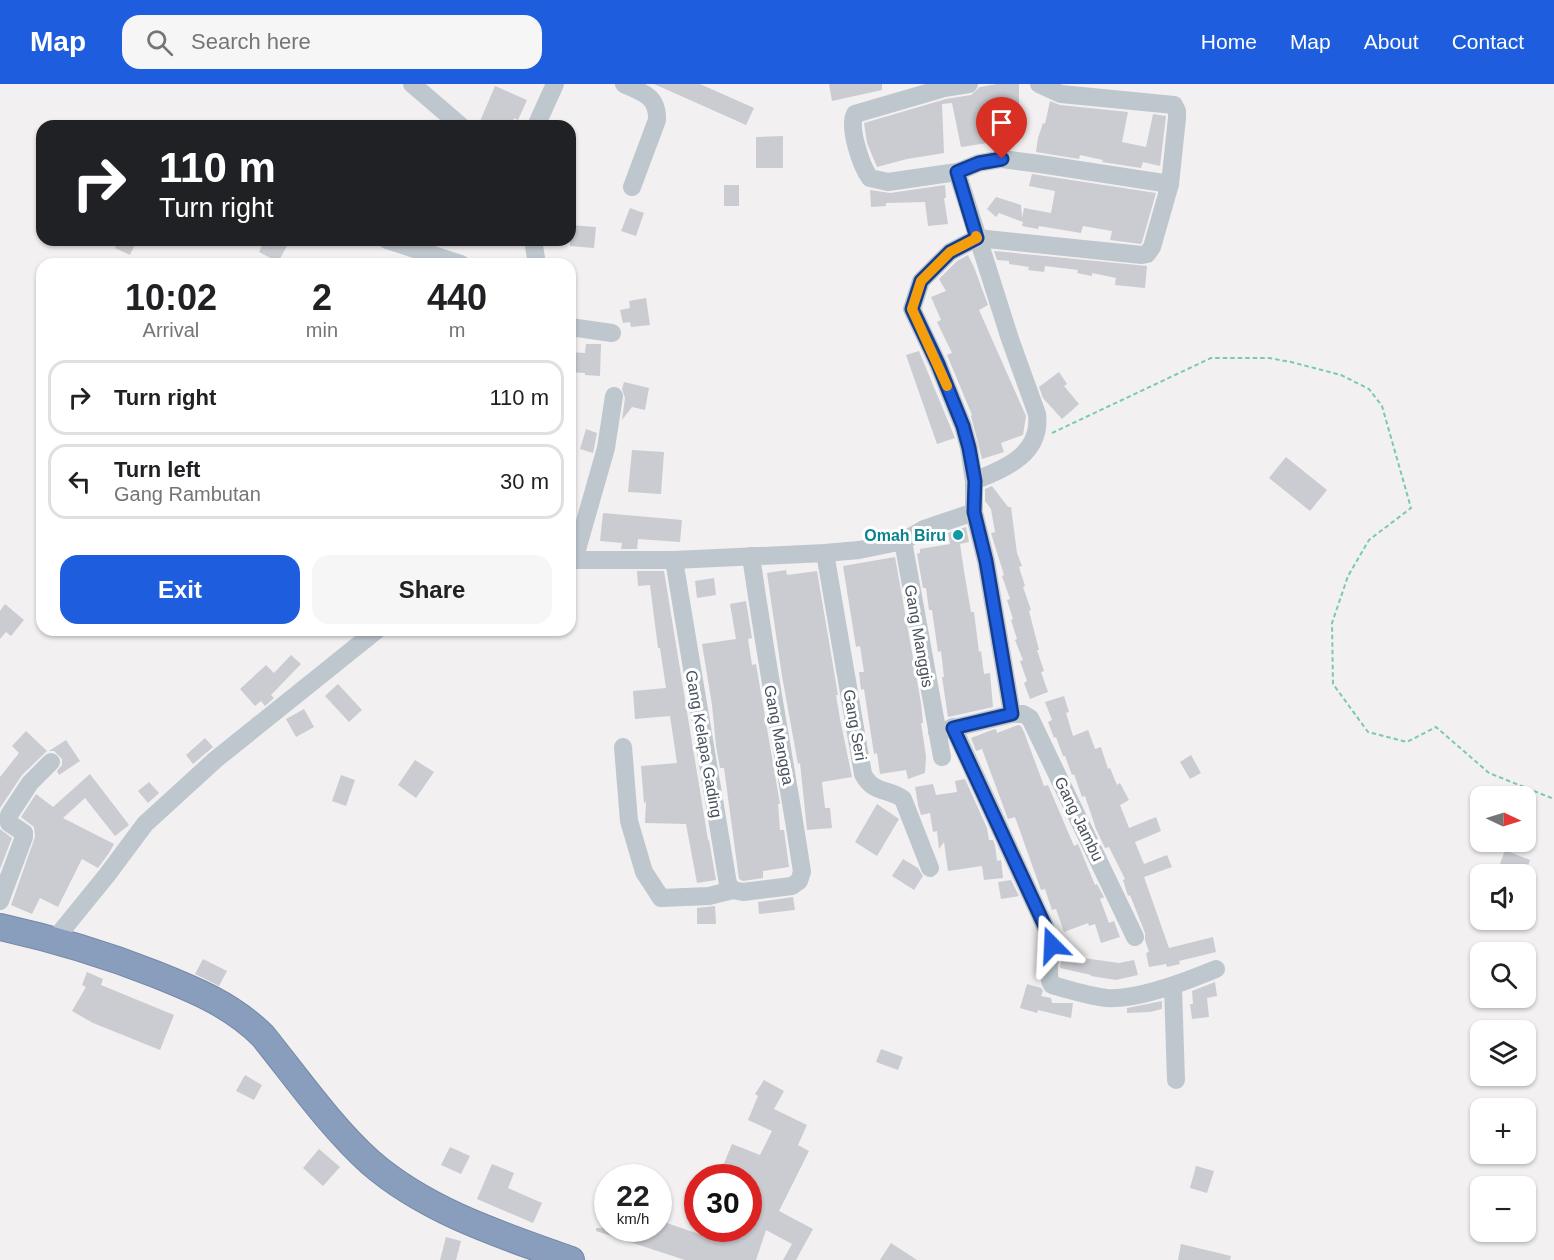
<!DOCTYPE html>
<meta charset="utf-8">
<style>
body{margin:0;font-family:Helvetica,sans-serif;background:#f6f6f6;color:#202124;height:100vh;display:flex;flex-direction:column;font-size:22px;white-space:nowrap}
*{box-sizing:border-box;margin:0}
p{font-size:20px;color:#757577}
.icon{flex:none;width:33px;height:33px;fill:none;stroke:currentColor;stroke-width:2;stroke-linecap:round;stroke-linejoin:round}
.map{position:relative;flex:1;overflow:hidden}
.drawer{position:absolute;left:36px;top:174px;width:540px;height:378px;display:flex;flex-direction:column;background:#fff;border-radius:18px;box-shadow:0 2px 4px #0004}
.drawer>*{flex:none}
.guide{position:absolute;left:36px;top:36px;width:540px;height:126px;border-radius:18px;box-shadow:0 2px 4px #0004;background:#202124;color:#fff;overflow:hidden}
.needle{width:39px;rotate:94deg}
.buttons{position:absolute;left:1470px;top:702px;display:grid;gap:12px}
.buttons a{display:grid;place-items:center;width:66px;height:66px;border-radius:12px;background:#fff;box-shadow:0 2px 4px #0004;font-size:30px}
.speed{position:absolute;left:594px;top:1080px;display:flex;gap:12px;font-size:30px;font-weight:700;text-align:center}
.speed>*{display:grid;place-content:center;width:78px;height:78px;border-radius:50%;background:#fff;box-shadow:0 2px 4px #0004;line-height:1}
.speed small{font-size:15px;font-weight:400}
.speed .limit{border:9px solid #d22;background:#fff;color:#111}
.pin{position:absolute;display:grid;place-items:center;width:51px;height:51px;color:#fff;margin:-62px -26px;border-radius:50% 50% 50% 0;rotate:-45deg;box-shadow:0 0 6px #0007}
.pin .icon{rotate:45deg}
.me{position:absolute;width:66px;margin:-33px;rotate:339deg;stroke-linejoin:round;filter:drop-shadow(0 0 4px #0008)}
.turn{display:flex;align-items:center;gap:21px;height:126px;padding:0 24px;font-size:27px}
.turn .icon{width:78px;height:78px;stroke-width:2.5}
.turn b{display:block;font-size:42px;line-height:51px}
.eta{display:flex;justify-content:space-evenly;align-items:center;height:102px;text-align:center}
.eta b{font-size:36px;font-weight:700;line-height:42px}
.button{display:flex;gap:12px;margin-top:auto;padding:12px 24px}
.button a{flex:1;height:69px;border-radius:18px;background:#1e5ede;color:#fff;font-size:24px;font-weight:700;line-height:69px;text-align:center}
.button a+a{background:#f6f6f6;color:#202124}
ul{padding:0;list-style:none}
li{display:flex;align-items:center;gap:18px;height:75px;margin:0 12px 9px;padding:0 12px;border:3px solid #e0e0e0;border-radius:18px}
li div{flex:1}
li b{display:block;font-size:22px}
li em{font-style:normal}
header{display:flex;align-items:center;gap:36px;box-sizing:border-box;height:84px;padding:0 30px;background:#1e5ede;color:#fff}
header strong{font-size:28px}
nav{display:flex;gap:33px;margin-inline-start:auto;font-size:21px}
.search{width:420px;height:54px;background:#f6f6f6;display:flex;align-items:center;gap:15px;box-sizing:border-box;padding:0 21px;border-radius:18px;color:#757577;font-size:22px}
.map>svg:first-child{display:block}
</style>
<header>
<strong>Map</strong>
<div class="search"><svg class="icon" aria-label="search" viewBox="0 0 24 24"><circle cx="10" cy="10" r="6"/><path d="M15 15l6 6"/></svg>Search here</div>
<nav><a>Home</a><a>Map</a><a>About</a><a>Contact</a></nav>
</header>
<div class="map">
<svg width="1554" height="1176" viewBox="0 0 1554 1176">
<rect width="100%" height="100%" fill="#f2f0f0"/>
<g fill="#caccd2">
<polygon points="654,0 700,0 754,24 746,41"/>
<polygon points="829,0 882,0 882,6 832,17"/>
<polygon points="997,0 1019,0 1019,23 1011,23 1014,55 961,63 952,19 942,20 944,69 907,75 877,83 867,59 864,39 946,15 971,11 980,3"/>
<polygon points="495,2 527,16 518,36 514,34 511,42 478,42"/>
<polygon points="1050,17 1060,21 1128,28 1122,58 1146,63 1153,30 1166,32 1160,82 1143,78 1141,84 1102,78 1103,76 1080,71 1079,75 1036,68 1038,54 1043,39 1045,40"/>
<polygon points="783,52 783,84 756,84 756,53"/>
<polygon points="1032,90 1156,109 1142,158 1141,160 1110,156 1112,147 1083,142 1081,149 1039,142 1038,145 1022,142 1023,138 999,129 996,133 987,125 996,113 1021,121 1022,134 1024,124 1051,129 1055,107 1029,102"/>
<rect x="724" y="101" width="15" height="21"/>
<polygon points="945,101 946,114 944,114 948,140 928,142 925,118 886,119 886,122 871,123 870,106 890,109"/>
<polygon points="630,124 644,129 636,152 621,147"/>
<polygon points="570,141 596,143 594,164 570,162"/>
<polygon points="119,156 137,156 130,171 115,164"/>
<polygon points="265,156 277,156 287,162 278,178 259,168"/>
<polygon points="994,167 1147,182 1145,204 1115,201 1116,194 1092,189 1092,192 1077,189 1078,186 1045,182 1044,188 1028,186 1029,183 1009,180 1009,177 997,176"/>
<polygon points="968,171 974,183 988,221 979,226 1026,332 1023,351 1001,359 1004,368 982,375 971,332 972,331 947,271 952,269 937,238 941,236 931,213 946,207 939,195 957,177"/>
<polygon points="646,214 650,241 631,243 630,238 623,239 620,226 630,224 629,217"/>
<polygon points="586,260 601,260 600,292 585,291 585,289 570,288 570,268 585,269"/>
<polygon points="919,267 955,354 937,360 906,271"/>
<polygon points="1059,288 1067,300 1064,302 1079,320 1062,335 1043,314 1039,303"/>
<polygon points="624,298 649,304 645,326 632,323 622,336 625,314 622,305"/>
<polygon points="586,345 597,349 593,369 580,365"/>
<polygon points="632,366 664,368 661,410 628,408"/>
<polygon points="1286,373 1327,406 1310,427 1269,394"/>
<polygon points="992,402 1008,423 1011,423 1017,469 1022,482 1019,483 1025,502 1023,503 1031,526 1029,527 1039,566 1037,566 1044,587 1041,588 1048,608 1030,615 1024,599 1027,597 1020,577 1023,576 1015,556 1017,555 1011,536 1013,535 1007,516 1010,515 1002,492 1004,491 991,449 995,448 991,425 985,417 985,405"/>
<polygon points="603,429 682,436 680,458 638,455 637,465 621,465 622,459 600,457"/>
<polygon points="966,443 969,458 960,460 964,487 971,528 974,528 979,568 981,567 984,590 990,589 993,623 948,633 942,593 944,593 941,567 938,568 932,526 929,526 926,504 923,504 917,470 920,469 920,465 950,460 948,449"/>
<polygon points="895,473 921,619 923,639 921,639 926,672 925,689 908,695 906,686 880,690 877,669 874,670 864,605 861,606 859,588 864,588 860,562 856,563 843,482"/>
<polygon points="786,486 787,491 817,487 838,611 836,611 840,635 852,693 822,698 825,724 830,724 832,744 807,746 800,679 798,680 782,592 767,489"/>
<polygon points="637,487 664,487 708,756 709,756 716,796 697,799 686,740 645,739 646,718 644,719 641,682 677,679 670,632 635,635 633,607 666,604 660,564 658,564 650,501 638,502"/>
<polygon points="714,494 716,511 697,514 695,497"/>
<polygon points="746,517 752,554 748,555 752,581 756,580 780,720 778,720 780,746 784,746 789,783 763,787 763,794 743,797 739,795 724,684 720,684 716,662 712,621 702,560 736,555 730,520"/>
<polygon points="5,520 24,536 11,552 6,548 0,555 0,527"/>
<polygon points="291,571 301,580 271,611 274,614 265,622 261,617 255,622 240,605 266,581 274,589"/>
<polygon points="338,600 362,626 349,638 325,612"/>
<polygon points="1064,612 1069,628 1066,629 1073,652 1088,646 1095,665 1101,663 1108,685 1110,684 1117,701 1120,699 1129,716 1120,721 1129,744 1156,733 1161,747 1135,758 1144,780 1167,771 1172,783 1144,793 1169,864 1213,853 1216,868 1179,877 1180,880 1167,883 1166,880 1149,883 1146,869 1149,868 1145,856 1145,849 1130,811 1128,812 1123,796 1125,795 1109,763 1105,764 1096,745 1085,712 1082,713 1074,690 1072,691 1065,672 1063,672 1056,653 1054,654 1048,638 1052,636 1045,618"/>
<polygon points="304,625 314,643 296,653 286,635"/>
<polygon points="1018,641 1021,642 1024,648 1044,702 1048,701 1074,762 1078,760 1095,801 1097,800 1104,813 1100,815 1109,839 1114,837 1120,853 1101,859 1095,840 1089,842 1088,839 1064,848 1056,825 1052,826 1045,805 1041,806 1015,733 1008,735 982,665 976,667 971,654 992,646 996,645 997,649"/>
<polygon points="26,647 47,667 22,691 0,724 0,693 19,669 12,662"/>
<polygon points="205,654 213,663 193,680 186,671"/>
<polygon points="66,656 80,677 59,691 57,687 62,681 62,675 54,667 49,667"/>
<polygon points="1191,671 1201,689 1190,695 1180,678"/>
<polygon points="415,676 434,688 416,714 398,701"/>
<polygon points="90,690 129,741 115,752 85,714 63,734 114,760 109,769 98,784 82,775 58,823 40,814 32,830 11,821 35,753 34,743 21,733 36,710 53,723"/>
<polygon points="341,691 355,696 346,722 332,717"/>
<polygon points="965,695 987,744 989,756 993,756 995,761 997,777 1001,776 1003,794 984,796 982,782 948,787 944,758 939,765 937,747 933,748 930,729 921,731 918,721 915,703 933,700 936,711 957,708 955,697"/>
<polygon points="149,698 159,709 148,719 138,707"/>
<polygon points="877,720 899,735 877,772 855,758"/>
<polygon points="0,745 12,754 0,785"/>
<polygon points="1505,766 1530,776 1525,790 1500,780"/>
<polygon points="903,775 918,784 923,792 914,806 892,792"/>
<polygon points="1011,796 1019,812 1001,815 998,798"/>
<polygon points="793,813 795,826 759,830 758,818"/>
<polygon points="715,822 716,840 697,840 697,824"/>
<polygon points="1062,871 1119,879 1134,876 1138,891 1116,896 1091,892 1091,891 1060,884"/>
<polygon points="203,875 227,887 219,902 195,890"/>
<polygon points="87,888 103,895 101,901 174,931 160,966 93,939 72,927 86,903 82,901"/>
<polygon points="1215,898 1217,912 1207,914 1209,933 1192,935 1190,920 1193,920 1192,907"/>
<polygon points="1027,900 1041,904 1043,907 1041,912 1051,914 1052,919 1073,919 1071,934 1038,926 1037,929 1020,924"/>
<polygon points="1162,917 1162,925 1150,928 1127,929 1127,924"/>
<polygon points="881,965 903,973 898,986 876,978"/>
<polygon points="245,991 262,1001 254,1016 236,1007"/>
<polygon points="764,996 784,1007 774,1025 807,1041 798,1061 809,1067 779,1127 813,1145 796,1176 783,1176 792,1160 766,1146 756,1176 685,1176 596,1147 596,1144 658,1144 658,1136 702,1151 704,1144 748,1144 748,1094 718,1094 732,1060 760,1071 772,1047 748,1036 758,1012 755,1010"/>
<polygon points="450,1063 470,1072 461,1090 441,1081"/>
<polygon points="319,1065 340,1083 323,1102 303,1084"/>
<polygon points="492,1080 514,1089 508,1104 542,1119 533,1139 477,1115"/>
<polygon points="1196,1082 1214,1087 1207,1109 1190,1104"/>
<polygon points="446,1153 461,1157 456,1176 440,1176"/>
<polygon points="891,1159 917,1176 880,1176"/>
<polygon points="1181,1160 1231,1172 1230,1176 1178,1176"/>
</g>
<g fill="none" stroke-linecap="round" stroke-linejoin="round">
<defs>
<path id="highway" d="M0 843C54 855 104 870 155 890 195 906 232 921 263 952 296 993 331 1043 370 1078 426 1127 501 1151 571 1176"/>
</defs>
<use href="#highway" stroke="#7588a9" stroke-width="28"/>
<polyline stroke="#79cbab" stroke-width="2" stroke-dasharray="4.5 3" stroke-linecap="butt" points="1052,349 1211,274 1269,274 1291,278 1341,291 1369,305 1382,322 1411,424 1369,456 1348,492 1332,539 1333,600 1368,648 1407,658 1436,643 1489,689 1554,715"/>
<g stroke="#bec6ce" stroke-width="18">
<polyline points="412,0 461,42"/>
<path d="M624 0C643 9 658 12 657 36L632 103"/>
<path d="M969 0 944 4 855 30C848 43 861 82 870 94L888 98 957 88 979 79 1002 75 1040 80 1170 100"/>
<polyline points="536,42 555,0"/>
<path d="M957 88 1010 255 1037 330C1042 370 1006 384 974 397"/>
<polyline points="977,154 950,168 921,197 912,225 938,280 963,342 969,364 974,397 974,428 986,477 1012,630"/>
<polyline points="977,154 1142,171 1147,170 1152,163 1170,100 1177,34 1177,27 1174,21 1061,10 1039,0"/>
<polyline points="387,156 461,180"/>
<polyline points="533,156 537,180"/>
<polyline points="570,243 612,249"/>
<polyline points="903,457 942,673"/>
<path d="M825 469 863 690C873 710 888 704 903 715L930 784"/>
<polyline points="570,476 674,476 825,469 859,466 903,457 924,445 974,428"/>
<polyline points="574,476 606,364 614,312"/>
<path d="M674 476 728 800 733 806 743 808 792 802 799 797 802 788C786 682 766 578 751 472"/>
<path d="M953 643 1050 853C1054 868 1044 888 1052 901 1070 906 1089 912 1107 914 1139 916 1187 897 1216 885"/>
<polyline points="937,648 1012,630 1023,630 1030,634 1135,853"/>
<polyline points="623,663 629,737 644,788 661,814 709,812 733,806"/>
<polyline points="0,817 24,753 24,749 9,739 9,731 30,699 51,678"/>
<polyline points="55,855 107,791 145,740 215,676 377,546"/>
<polyline points="1173,903 1176,996"/>
</g>
<use href="#highway" stroke="#899dbd" stroke-width="26"/>
</g>
<g fill="none" stroke-linecap="round" stroke-linejoin="round">
<defs>
<polyline id="route" points="1002,75 979,79 957,88 977,154 950,168 921,197 912,225 938,280 963,342 969,364 975,397 974,428 986,477 1012,630 953,644 1050,853 1052,861"/>
</defs>
<use href="#route" stroke="#143d90" stroke-width="15"/>
<use href="#route" stroke="#1e5ede" stroke-width="10"/>
<polyline stroke="#f59e0b" stroke-width="10" points="947,302 912,225 921,197 950,168 977,154 976,152"/>
</g>
<circle fill="#0f9aa8" stroke="#fff" stroke-width="2" cx="958" cy="451" r="6"/>
<g text-anchor="middle" dominant-baseline="central" stroke-width="6" stroke-linejoin="round" paint-order="stroke">
<g font-size="16" font-weight="bold" fill="#0d838f" stroke="#fff" text-anchor="end">
<text x="946" y="451">Omah Biru</text>
</g>
<g font-size="16" fill="#48515d" stroke="#fff">
<text transform="translate(919 552) rotate(80)">Gang Manggis</text>
<text transform="translate(855 641) rotate(80)">Gang Seri</text>
<text transform="translate(779 651) rotate(79)">Gang Mangga</text>
<text transform="translate(704 660) rotate(80)">Gang Kelapa Gading</text>
<text transform="translate(1079 735) rotate(64)">Gang Jambu</text>
</g>
</g>
</svg>
<div class="buttons">
<a><svg class="needle" viewBox="-14 -14 28 28"><path d="M0-13l5 13h-10z" fill="#e53935"/><path d="M0 13l5-13h-10z" fill="#757577"/></svg></a>
<a><svg class="icon" aria-label="sound" viewBox="0 0 24 24"><path d="M4 9h4l5-4v14l-5-4H4zM17 9q2 3 0 6"/></svg></a>
<a><svg class="icon" aria-label="search" viewBox="0 0 24 24"><circle cx="10" cy="10" r="6"/><path d="M15 15l6 6"/></svg></a>
<a><svg class="icon" aria-label="layers" viewBox="0 0 24 24"><path d="M12 4l9 5-9 5-9-5zM3 14l9 5 9-5"/></svg></a>
<a>+</a>
<a>−</a>
</div>
<div class="speed"><div>22<small>km/h</small></div><div class="limit">30</div></div>
<div class="pin" style="left:1002px;top:75px;background:#d93025"><svg class="icon" aria-label="arrive" viewBox="0 0 24 24"><path d="M6 21V4h12l-3 4 3 4H6"/></svg></div>
<svg class="me" style="left:1052px;top:861px" viewBox="-20 -20 40 40"><path d="M0-17L14 15 0 8-14 15z" fill="#1e5ede" stroke="#fff" stroke-width="4"/></svg>
<div class="guide">
<div class="turn"><svg class="icon" aria-label="right" viewBox="0 0 24 24"><path d="M7 20v-9h11M14 6l5 5-5 5"/></svg><div><b>110 m</b>Turn right</div></div>
</div>
<section class="drawer">
<div class="eta">
<div><b>10:02</b><p>Arrival</p></div>
<div><b>2</b><p>min</p></div>
<div><b>440</b><p>m</p></div>
</div>
<ul>
<li><svg class="icon" aria-label="right" viewBox="0 0 24 24"><path d="M7 20v-9h11M14 6l5 5-5 5"/></svg><div><b>Turn right</b></div><em>110 m</em></li>
<li><svg class="icon" aria-label="left" viewBox="0 0 24 24"><path d="M17 20v-9H6M10 6l-5 5 5 5"/></svg><div><b>Turn left</b><p>Gang Rambutan</p></div><em>30 m</em></li>
</ul>
<div class="button"><a>Exit</a><a>Share</a></div>
</section>
</div>
